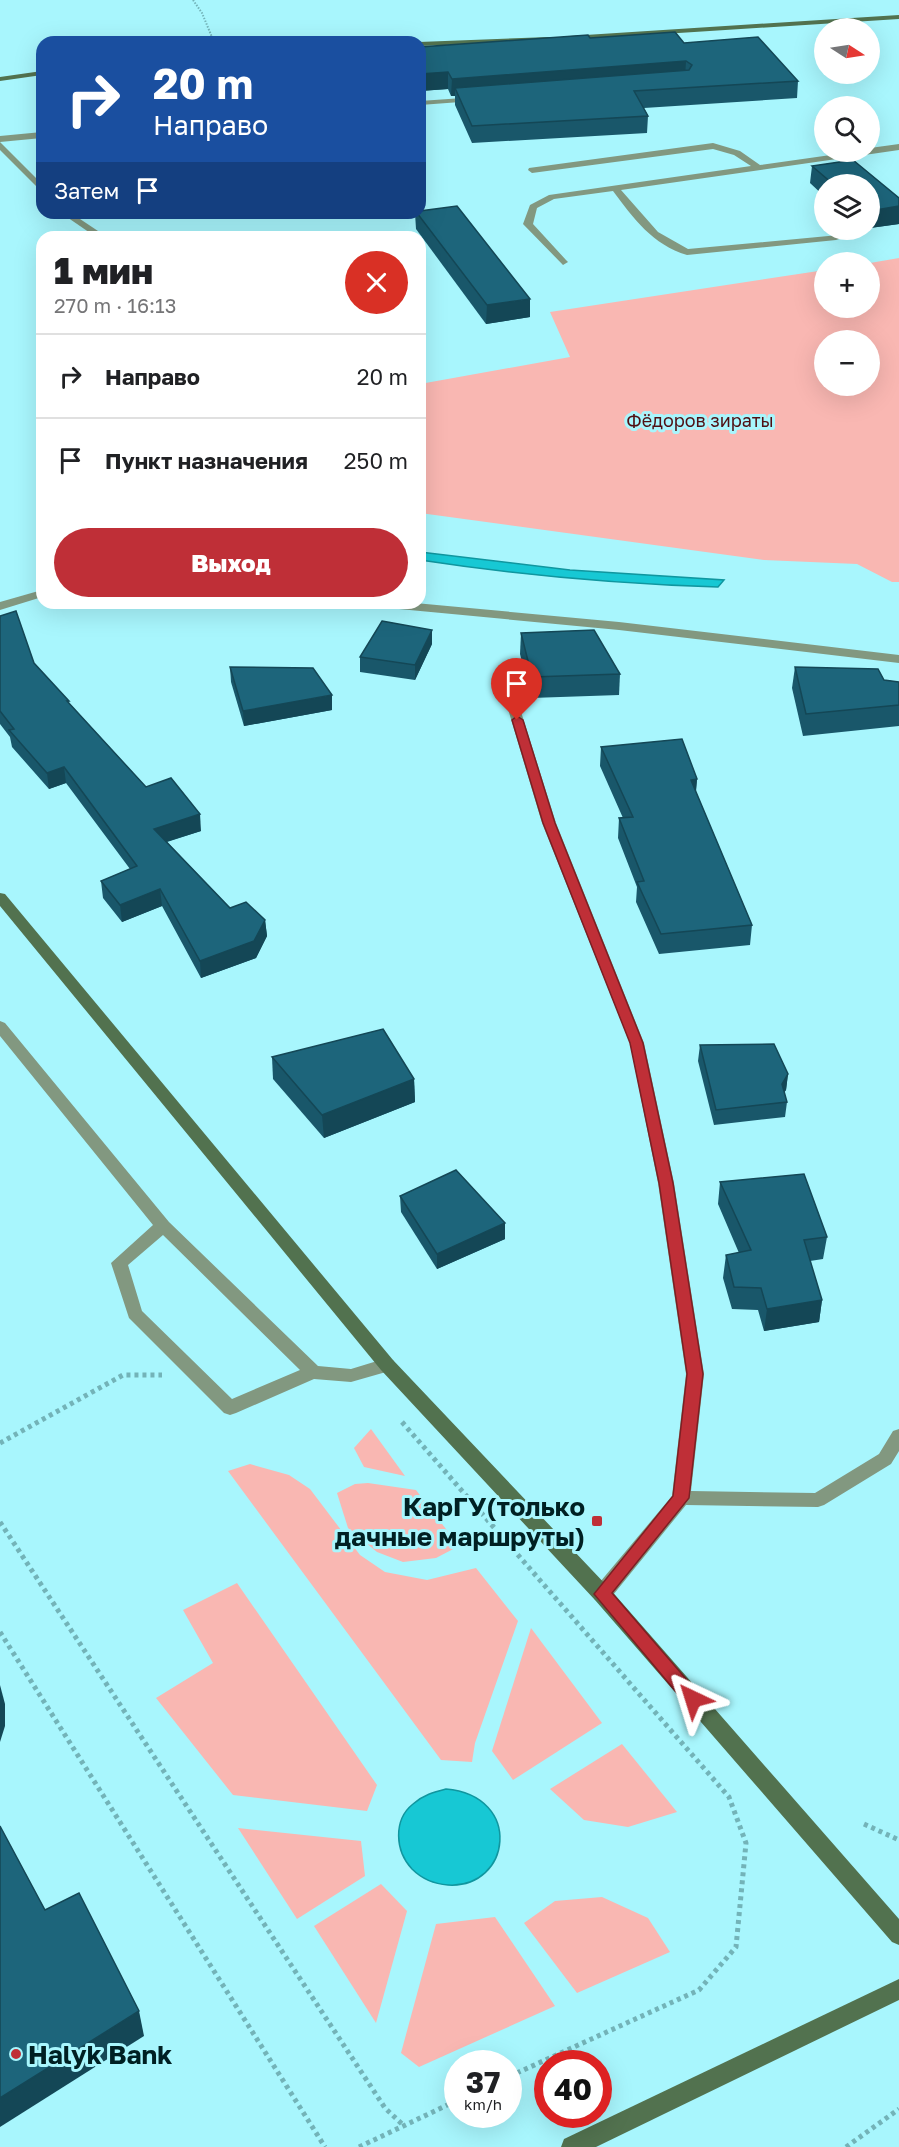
<!DOCTYPE html>
<html lang="ru">
<meta charset="utf-8">
<style>
body{margin:0;font-family:"Golos Text",sans-serif;background:#f2f2f2;color:#202124;height:100vh;display:flex;flex-direction:column;font-size:22px;white-space:nowrap}
*{box-sizing:border-box;margin:0}
p{font-size:20px;color:#757577}
.icon{flex:none;width:33px;height:33px;fill:none;stroke:currentColor;stroke-width:2;stroke-linecap:round;stroke-linejoin:round}
.map{position:relative;flex:1;overflow:hidden}
.drawer{position:absolute;left:36px;top:231px;width:390px;height:378px;display:flex;flex-direction:column;background:#fff;border-radius:18px;box-shadow:0 6px 24px #0002}
.drawer>*{flex:none}
.guide{position:absolute;left:36px;top:36px;width:390px;height:183px;border-radius:18px;box-shadow:0 6px 24px #0002;background:#1a4fa0;color:#fff;overflow:hidden}
.needle{width:39px;rotate:102deg}
.buttons{position:absolute;left:814px;top:18px;display:grid;gap:12px}
.buttons a{display:grid;place-items:center;width:66px;height:66px;border-radius:50%;background:#fff;box-shadow:0 6px 24px #0002;font-size:30px}
.speed{position:absolute;left:444px;top:2050px;display:flex;gap:12px;font-size:30px;font-weight:700;text-align:center}
.speed>*{display:grid;place-content:center;width:78px;height:78px;border-radius:50%;background:#fff;box-shadow:0 6px 24px #0002;line-height:1}
.speed small{font-size:15px;font-weight:400}
.speed .limit{border:9px solid #d22;background:#fff;color:#111}
.pin{position:absolute;display:grid;place-items:center;width:51px;height:51px;color:#fff;margin:-62px -26px;border-radius:50% 50% 50% 0;rotate:-45deg;box-shadow:0 0 6px #0007}
.pin .icon{rotate:45deg}
.me{position:absolute;width:66px;margin:-33px;rotate:319deg;stroke-linejoin:round;filter:drop-shadow(0 0 4px #0008)}
.turn{display:flex;align-items:center;gap:21px;height:126px;padding:0 18px;font-size:27px}
.turn .icon{width:78px;height:78px;stroke-width:2.5}
.turn b{display:block;font-size:42px;line-height:51px}
.then{display:flex;align-items:center;height:57px;padding:0 18px;background:#0003;gap:12px;font-size:22px}
.round{display:grid;place-items:center;flex:none;width:63px;height:63px;border-radius:32px;background:#f2f2f2}
.headline{display:flex;align-items:center;justify-content:space-between;height:102px;padding:0 18px}
h1{font-size:36px;font-weight:800;line-height:45px}
.primary-button{display:flex;gap:12px;margin-top:auto;padding:12px 18px}
.primary-button a{flex:1;height:69px;border-radius:36px;background:#bf2f37;color:#fff;font-size:24px;font-weight:800;line-height:69px;text-align:center}
ul{padding:0;list-style:none}
li{display:flex;align-items:center;gap:18px;height:84px;padding:0 18px;border-top:2px solid #e0e0e0}
li div{flex:1}
li b{display:block;font-size:22px}
li em{font-style:normal}
.map>svg:first-child{display:block}
</style>
<div class="map">
<svg width="899" height="2147" viewBox="0 0 899 2147">
<rect width="100%" height="100%" fill="#a8f6fd"/>
<g fill="#f9b7b2" fill-rule="evenodd">
<path d="M899 258V582H892L857 564 764 560 420 513V384L570 357 550 312 825 270V308H870V263ZM825 340H870V386H825Z"/>
<polygon points="371,1429 405,1476 364,1467 354,1448"/>
<polygon points="250,1464 289,1475 310,1489 360,1555 385,1572 427,1580 476,1568 518,1621 475,1743 472,1762 441,1760 228,1471"/>
<polygon points="368,1483 416,1490 459,1546 436,1558 403,1562 377,1552 348,1528 337,1493 355,1484"/>
<polygon points="237,1583 377,1785 367,1811 233,1795 156,1698 213,1663 183,1610"/>
<polygon points="531,1628 602,1723 513,1780 492,1751"/>
<polygon points="622,1744 677,1812 628,1827 584,1820 550,1789"/>
<polygon points="238,1828 361,1841 365,1876 297,1919"/>
<polygon points="381,1884 407,1911 376,2023 314,1926"/>
<polygon points="602,1897 648,1918 670,1952 577,1993 524,1923 555,1901"/>
<polygon points="495,1917 555,2006 419,2067 401,2053 436,1924"/>
</g>
<g fill="#17c8d4" stroke="#10969f" stroke-width="1.5">
<path d="M420 552 570 570 724 580 718 587C618 584 519 575 420 560Z"/>
<path d="M446 1789C524 1796 511 1889 448 1885 434 1884 422 1879 412 1869 395 1851 393 1820 413 1804 423 1795 434 1792 446 1789Z"/>
</g>
<g fill="none" stroke-linecap="round" stroke-linejoin="round">
<polyline stroke="#73b3b8" stroke-width="2" stroke-dasharray="1.5 1.5" stroke-linecap="butt" points="193,0 202,13 214,42"/>
<g stroke="#73b3b8" stroke-width="5" stroke-dasharray="4 4" stroke-linecap="butt">
<polyline points="402,1422 729,1797 746,1843 736,1947 699,1990 508,2077"/>
<polyline points="0,1443 123,1375 162,1375"/>
<polyline points="0,1522 385,2108 403,2125"/>
<polyline points="0,1632 325,2147"/>
<polyline points="864,1824 899,1840"/>
<polyline points="359,2147 458,2100"/>
<polyline points="846,2147 899,2109"/>
</g>
<g fill="#829880" fill-rule="evenodd">
<polygon points="477,97 478,99 474,101 420,105 420,101"/>
<polygon points="42,132 42,138 0,142 0,136"/>
<polygon points="0,142 42,184 42,192 0,150"/>
<path d="M713 143 740 151 760 165 852 152H870V148L899 144V150L621 190 658 232 688 249 839 235V239L836 240 687 255C653 245 633 218 613 191L554 199 537 208 533 224 566 260 568 262 563 265 523 224 530 205 549 195 751 166 734 155 713 149 532 173 528 170 529 168Z"/>
<polygon points="61,213 71,213 107,237 96,237"/>
<path d="M0 1021 5 1023 169 1222 318 1366 351 1369 387 1358 393 1360 396 1365 393 1370 351 1382 314 1379 236 1413 230 1415 224 1413 129 1318 111 1263 153 1225 0 1036ZM163 1235 300 1370 232 1399 142 1311 128 1265Z"/>
</g>
<g fill="#829880" fill-rule="evenodd">
<polygon points="42,590 42,597 0,610 0,602"/>
<polygon points="372,603 415,603 619,622 899,655 899,663 619,630 378,607"/>
<polygon points="511,695 517,699 556,823 644,1043 674,1183 704,1374 691,1491 815,1493 879,1454 893,1431 899,1429 899,1451 891,1464 824,1505 818,1507 686,1505 609,1600 602,1602 595,1600 593,1594 595,1588 672,1496 686,1374 658,1183 630,1043 542,823 505,699"/>
</g>
<g fill="#52724f" fill-rule="evenodd">
<polygon points="899,15 899,19 570,40 566,38 570,36"/>
<polygon points="549,37 549,41 546,41 420,46 419,42"/>
<polygon points="42,71 42,75 0,81 0,77"/>
<polygon points="0,893 5,894 393,1360 609,1588 899,1919 899,1945 892,1942 595,1600 381,1370 0,906"/>
<polygon points="899,1979 899,2000 596,2147 561,2147 564,2139"/>
</g>
</g>
<g fill="#19576a">
<polygon points="590,38 684,43 798,81 797,98 644,108 648,116 647,133 472,143 455,105 455,96 451,96 448,89 420,91 420,47"/>
<polygon points="853,160 899,198 899,224 870,228 870,184 825,184 825,197 810,183 812,166"/>
<polygon points="415,213 420,213 530,317 486,324 416,229"/>
<polygon points="0,616 34,663 70,704 146,787 201,831 167,842 230,908 265,920 267,936 256,958 201,978 162,906 122,922 103,898 101,881 130,869 66,783 49,789 12,747 10,737 0,724"/>
<polygon points="521,633 620,674 619,695 531,698 520,654"/>
<polygon points="432,644 415,680 360,672 360,657"/>
<polygon points="230,667 332,710 244,726 231,682"/>
<polygon points="795,667 899,682 899,726 803,736 792,688"/>
<polygon points="601,747 697,779 696,792 752,925 750,945 659,954 636,902 637,887 618,838 619,818 623,818 600,766"/>
<polygon points="700,1045 788,1074 786,1090 784,1092 787,1102 785,1117 714,1125 698,1061"/>
<polygon points="272,1057 414,1079 415,1102 324,1138 273,1079"/>
<polygon points="720,1182 827,1237 823,1259 810,1261 822,1300 819,1322 764,1331 758,1310 732,1309 723,1278 726,1255 739,1253 718,1204"/>
<polygon points="400,1196 505,1239 437,1269 401,1212"/>
</g>
<g fill="#144756">
<polygon points="686,61 685,78 455,88 455,96 451,96 452,79"/>
<polygon points="448,72 448,89 420,91 420,74"/>
<polygon points="899,206 899,224 870,228 870,211"/>
<polygon points="530,299 530,317 486,324 487,305"/>
<polygon points="432,630 432,644 415,680 415,665"/>
<polygon points="332,695 332,710 244,726 243,711"/>
<polygon points="64,767 66,783 49,789 47,773"/>
<polygon points="697,779 695,799 691,780"/>
<polygon points="200,814 201,831 156,845 154,829"/>
<polygon points="160,889 162,906 122,922 120,905"/>
<polygon points="265,920 267,936 256,958 201,978 200,961"/>
<polygon points="788,1074 786,1090 780,1099 782,1084"/>
<polygon points="414,1079 415,1102 324,1138 322,1115"/>
<polygon points="505,1223 505,1239 437,1269 437,1254"/>
<polygon points="822,1300 819,1322 764,1331 767,1309"/>
<polygon points="0,1685 5,1704 5,1726 0,1742"/>
<polygon points="139,2011 144,2036 0,2127 0,2098"/>
</g>
<g fill="#1d657b" stroke="#144756" stroke-width="1.5">
<polygon points="675,32 684,43 758,37 798,81 634,91 648,116 472,126 455,88 689,70 692,65 686,61 452,79 448,72 420,74 420,47 588,35 590,38"/>
<polygon points="853,160 899,198 899,206 870,211 870,184 833,184 812,166"/>
<polygon points="457,206 530,299 487,305 417,213 420,213 420,211"/>
<polygon points="16,611 34,663 69,701 67,701 146,787 171,778 200,814 154,829 230,908 246,902 265,920 254,941 200,961 160,889 120,905 101,881 137,866 64,767 47,773 9,730 14,729 0,711 0,616"/>
<polygon points="382,621 432,630 415,665 360,657"/>
<polygon points="594,630 620,674 532,677 521,633"/>
<polygon points="230,667 313,668 332,695 243,711"/>
<polygon points="795,667 878,669 884,680 899,682 899,705 806,714"/>
<polygon points="682,739 697,779 691,780 752,925 661,934 637,882 644,881 619,818 633,817 601,747"/>
<polygon points="383,1029 414,1079 322,1115 272,1057"/>
<polygon points="774,1044 788,1074 782,1084 787,1102 716,1110 700,1045"/>
<polygon points="456,1170 505,1223 437,1254 400,1196"/>
<polygon points="804,1174 827,1237 804,1240 822,1300 767,1309 761,1288 734,1287 726,1255 751,1250 720,1182"/>
<polygon points="0,1826 45,1910 79,1893 139,2011 0,2098"/>
</g>
<polygon fill="#bf2f37" stroke="#7c1f24" stroke-width="1.5" points="517,716 523,720 555,823 643,1043 673,1183 703,1374 689,1498 612,1593 699,1694 702,1699 699,1705 693,1707 687,1705 594,1594 673,1496 687,1374 659,1183 630,1043 543,823 512,720"/>
<g fill="#bf2f37" stroke="#a8f6fd" stroke-width="2">
<rect x="591" y="1515" width="12" height="12" rx="3"/>
<circle cx="16" cy="2054" r="6"/>
</g>
<g text-anchor="middle" dominant-baseline="central" stroke-width="6" stroke-linejoin="round" paint-order="stroke">
<g font-size="18" fill="#501013" stroke="#a8f6fd">
<text x="700" y="420">Фёдоров зираты</text>
</g>
<g font-size="26" font-weight="bold" fill="#002023" stroke="#a8f6fd" text-anchor="end">
<text x="585" y="1506">КарГУ(только<tspan x="585" dy="30">дачные маршруты)</tspan></text>
<text x="28" y="2054" text-anchor="start">Halyk Bank</text>
</g>
</g>
</svg>
<div class="buttons">
<a><svg class="needle" viewBox="-14 -14 28 28"><path d="M0-13l5 13h-10z" fill="#e53935"/><path d="M0 13l5-13h-10z" fill="#757577"/></svg></a>
<a><svg class="icon" aria-label="search" viewBox="0 0 24 24"><circle cx="10" cy="10" r="6"/><path d="M15 15l6 6"/></svg></a>
<a><svg class="icon" aria-label="layers" viewBox="0 0 24 24"><path d="M12 4l9 5-9 5-9-5zM3 14l9 5 9-5"/></svg></a>
<a>+</a>
<a>−</a>
</div>
<div class="speed"><div>37<small>km/h</small></div><div class="limit">40</div></div>
<div class="pin" style="left:517px;top:720px;background:#d93025"><svg class="icon" aria-label="arrive" viewBox="0 0 24 24"><path d="M6 21V4h12l-3 4 3 4H6"/></svg></div>
<svg class="me" style="left:693px;top:1699px" viewBox="-20 -20 40 40"><path d="M0-17L14 15 0 8-14 15z" fill="#bf2f37" stroke="#fff" stroke-width="4"/></svg>
<div class="guide">
<div class="turn"><svg class="icon" aria-label="right" viewBox="0 0 24 24"><path d="M7 20v-9h11M14 6l5 5-5 5"/></svg><div><b>20 m</b>Направо</div></div>
<div class="then">Затем<svg class="icon" aria-label="arrive" viewBox="0 0 24 24"><path d="M6 21V4h12l-3 4 3 4H6"/></svg></div>
</div>
<section class="drawer">
<div class="headline"><div><h1>1 мин</h1><p>270 m · 16:13</p></div><a class="round" style="background:#d93025;color:#fff"><svg class="icon" aria-label="close" viewBox="0 0 24 24"><path d="M6 6l12 12M18 6L6 18"/></svg></a></div>
<ul>
<li><svg class="icon" aria-label="right" viewBox="0 0 24 24"><path d="M7 20v-9h11M14 6l5 5-5 5"/></svg><div><b>Направо</b></div><em>20 m</em></li>
<li><svg class="icon" aria-label="arrive" viewBox="0 0 24 24"><path d="M6 21V4h12l-3 4 3 4H6"/></svg><div><b>Пункт назначения</b></div><em>250 m</em></li>
</ul>
<div class="primary-button"><a>Выход</a></div>
</section>
</div>
